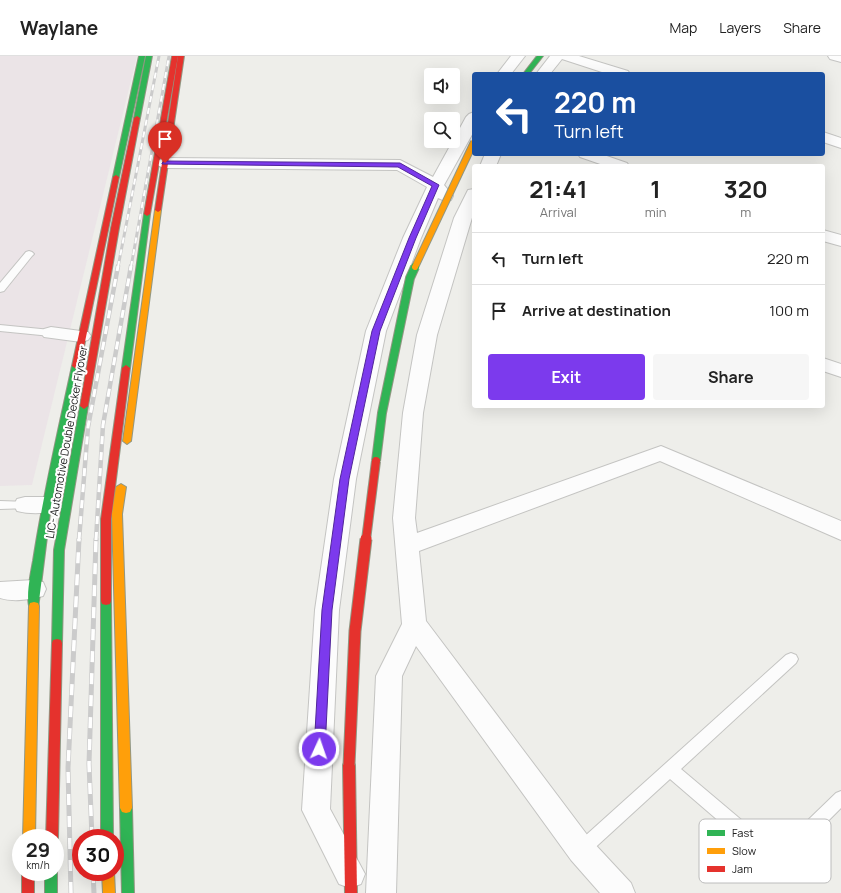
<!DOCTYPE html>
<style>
body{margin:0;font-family:Manrope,sans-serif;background:#f6f6f6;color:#222;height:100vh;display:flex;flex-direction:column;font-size:15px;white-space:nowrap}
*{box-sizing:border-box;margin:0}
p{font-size:13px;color:#767676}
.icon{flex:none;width:22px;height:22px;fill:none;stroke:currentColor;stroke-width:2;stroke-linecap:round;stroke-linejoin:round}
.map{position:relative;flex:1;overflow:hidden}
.drawer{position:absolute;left:472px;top:108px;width:353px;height:244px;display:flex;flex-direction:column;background:#fff;border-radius:4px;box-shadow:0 4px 16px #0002}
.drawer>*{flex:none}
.hud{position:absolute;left:472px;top:16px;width:353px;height:84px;border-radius:4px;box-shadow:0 4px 16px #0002;background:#1a4fa0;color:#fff;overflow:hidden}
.fabs{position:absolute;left:424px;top:12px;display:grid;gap:8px}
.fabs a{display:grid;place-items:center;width:36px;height:36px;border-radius:4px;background:#fff;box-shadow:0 4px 16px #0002;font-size:20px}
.speed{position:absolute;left:12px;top:773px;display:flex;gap:8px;font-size:20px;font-weight:700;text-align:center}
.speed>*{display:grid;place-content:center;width:52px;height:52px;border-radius:50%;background:#fff;box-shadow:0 4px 16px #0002;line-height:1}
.speed small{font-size:10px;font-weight:400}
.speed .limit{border:6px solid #d22;background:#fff;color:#111}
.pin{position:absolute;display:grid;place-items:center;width:34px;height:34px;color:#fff;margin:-41px -17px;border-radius:50% 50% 50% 0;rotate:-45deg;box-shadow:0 0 4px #0007}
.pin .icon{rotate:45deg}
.me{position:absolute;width:44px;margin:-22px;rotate:3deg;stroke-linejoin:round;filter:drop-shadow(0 0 3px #0008)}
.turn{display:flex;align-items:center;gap:14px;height:84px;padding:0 16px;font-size:18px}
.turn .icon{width:52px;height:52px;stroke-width:2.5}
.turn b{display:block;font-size:28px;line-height:34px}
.eta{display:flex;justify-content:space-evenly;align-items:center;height:68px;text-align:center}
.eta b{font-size:24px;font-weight:700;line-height:28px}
.cta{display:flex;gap:8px;margin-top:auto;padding:8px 16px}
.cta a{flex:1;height:46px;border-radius:4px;background:#7c3aed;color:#fff;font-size:16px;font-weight:700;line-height:46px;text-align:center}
.cta a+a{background:#f6f6f6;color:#222}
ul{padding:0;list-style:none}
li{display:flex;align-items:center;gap:12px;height:52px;padding:0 16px;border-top:1px solid #e0e0e0}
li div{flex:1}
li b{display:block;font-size:15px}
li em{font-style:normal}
header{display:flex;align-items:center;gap:24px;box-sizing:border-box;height:56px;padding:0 20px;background:#fff;border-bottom:1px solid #e0e0e0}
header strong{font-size:19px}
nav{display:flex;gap:22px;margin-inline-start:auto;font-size:14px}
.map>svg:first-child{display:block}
</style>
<header>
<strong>Waylane</strong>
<nav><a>Map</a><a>Layers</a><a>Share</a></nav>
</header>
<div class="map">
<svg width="841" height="837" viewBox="0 0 841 837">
<rect width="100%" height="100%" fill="#eeeeea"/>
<polygon fill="#ebe4e7" points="0,0 137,0 32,429 0,430"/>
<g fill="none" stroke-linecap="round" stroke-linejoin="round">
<defs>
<g id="lane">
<polygon points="29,195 32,196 34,198 32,200 4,235 0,236 0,227 26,196"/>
<polygon points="0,269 51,274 56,277 51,280 0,275"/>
<polygon points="0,445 29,446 31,449 29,452 0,453"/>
<polygon points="791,597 796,599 798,603 796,607 681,713 777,794 836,737 841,735 841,752 783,810 777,813 771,810 670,723 587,799 581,802 575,799 573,794 575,789 786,599"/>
</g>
<g id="street">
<polygon points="511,0 525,0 511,18 497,18"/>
<polygon points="550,0 579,0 628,15 630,18 608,18 562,3 550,18 536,18"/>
<polygon points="828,0 841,0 841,6 830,3"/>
<polygon points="474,56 474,75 444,129 453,140 451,144 445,145 438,142 421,182 386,275 356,423 339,554 330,753 365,818 361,828 350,832 339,828 302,754 315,554 334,423 366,275 403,182 427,131 397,114 165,112 159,110 157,107 159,104 165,102 400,104 433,121 466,61 469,58"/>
<polygon points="823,76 841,82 841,92 823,86"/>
<polygon points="485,98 501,98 496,110 480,110"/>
<polygon points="578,98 601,98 627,107 629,110 606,110 580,101"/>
<polygon points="474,133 474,155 437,279 423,357 415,462 417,477 661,390 841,465 841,484 660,405 419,495 426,565 591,784 631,827 635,837 600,837 571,804 416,590 402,620 396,837 366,837 376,620 402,568 393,462 403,357 417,279 454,162 468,134"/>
<polygon points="823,174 841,179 841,190 823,185"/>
<polygon points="51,271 88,276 91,280 88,284 81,286 44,281 41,277 44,273"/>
<polygon points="823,302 841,308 841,321 823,315"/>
<path d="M25 441H46L54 443 57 449 54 455C42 458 29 458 17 455L14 449 17 443Z"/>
<path d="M34 524 43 526 46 533 43 540C30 544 12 546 0 542V526Z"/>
</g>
<g id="fast">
<polygon points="139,0 145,0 119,121 116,123 113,121"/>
<polygon points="146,0 152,0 140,62 137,64 134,62"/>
<polygon points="537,0 543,0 529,18 523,18"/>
<polygon points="147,156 150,158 130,312 126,315 122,312 144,158"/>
<path d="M76 307 80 310 51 449 38 553 34 554 30 553C25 542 31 516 33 505 43 439 58 375 72 310Z"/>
<polygon points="84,347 88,350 64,494 62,587 61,590 57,591 53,590 52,587 54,494 80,350"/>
<polygon points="106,541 110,542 111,545 113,782 101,782 101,545 102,542"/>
<polygon points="126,747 130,748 132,752 134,837 122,837 120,752 122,748"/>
<polygon points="55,812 57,816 57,837 45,837 45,816 55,816"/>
</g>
<g id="slow">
<polygon points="158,152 161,154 131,385 127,388 123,385 155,154"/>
<polygon points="121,428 126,431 122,458 132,752 130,756 126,757 122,756 120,752 112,458 116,431"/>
<polygon points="34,546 38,547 39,550 35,782 23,782 29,550 30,547"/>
<polygon points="102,816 114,816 115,837 103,837"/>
</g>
<g id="jam">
<polygon points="172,0 178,0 150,158 147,160 144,158"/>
<polygon points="178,0 184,0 161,154 158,156 155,154"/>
<polygon points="137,60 140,62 119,172 88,350 84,353 80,350 111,172 134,62"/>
<polygon points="116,119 119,121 80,310 76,313 72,310 113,121"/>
<polygon points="126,309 130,312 111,463 111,545 110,548 106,549 102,548 101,545 101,463 122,312"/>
<polygon points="57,583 61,584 62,587 58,782 55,786 55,782 46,782 52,587 53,584"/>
<polygon points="349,704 353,705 355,709 357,837 345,837 343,709 345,705"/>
<rect x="22" y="816" width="12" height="21"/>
</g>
</defs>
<use href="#lane" stroke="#c4c4c2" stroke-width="2"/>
<use href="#street" stroke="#c4c4c2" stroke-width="2"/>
<use href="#fast" stroke="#929783" stroke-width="2"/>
<use href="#slow" stroke="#929783" stroke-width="2"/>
<use href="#jam" stroke="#929783" stroke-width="2"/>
<use href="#lane" fill="#fcfcfc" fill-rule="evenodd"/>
<use href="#street" fill="#fcfcfc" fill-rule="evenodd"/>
<use href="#fast" fill="#30b455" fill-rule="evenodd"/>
<use href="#slow" fill="#ff9f0a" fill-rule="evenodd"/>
<use href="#jam" fill="#e5322d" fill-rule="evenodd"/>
<defs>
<g id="rail-far2">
<polyline points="118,211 159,0"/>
<polyline points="131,211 169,0"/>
</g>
<g id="rail-far1">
<polyline points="79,484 88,371 118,210"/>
<polyline points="96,484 103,369 131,210"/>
</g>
<g id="rail">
<polyline points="92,782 89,708 96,483"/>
<polyline points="93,816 94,837"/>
<polyline points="71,837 68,712 79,483"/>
</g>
</defs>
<use href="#rail-far2" stroke="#cbcbcb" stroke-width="3"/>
<use href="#rail-far1" stroke="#cbcbcb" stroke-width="4.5"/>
<use href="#rail" stroke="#cbcbcb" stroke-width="5"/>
<use href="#rail-far2" stroke="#fff" stroke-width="2" stroke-dasharray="6" stroke-linecap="butt"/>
<use href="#rail-far1" stroke="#fff" stroke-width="3" stroke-dasharray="8" stroke-linecap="butt"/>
<use href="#rail" stroke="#fff" stroke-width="3.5" stroke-dasharray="11" stroke-linecap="butt"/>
<defs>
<polyline id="fast-bridge" points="376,405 382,357 410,222 415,211"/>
<polyline id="slow-bridge" points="415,211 474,86"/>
<polyline id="jam-bridge-far1" points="366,484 376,405"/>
<polyline id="jam-bridge" points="349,709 355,575 366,483"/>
</defs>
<use href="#fast-bridge" stroke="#929783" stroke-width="10" stroke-linecap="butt"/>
<use href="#slow-bridge" stroke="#929783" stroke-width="8" stroke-linecap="butt"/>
<use href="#jam-bridge-far1" stroke="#929783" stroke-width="10" stroke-linecap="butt"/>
<use href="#jam-bridge" stroke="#929783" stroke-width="13" stroke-linecap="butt"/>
<use href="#fast-bridge" stroke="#30b455" stroke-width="8"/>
<use href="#slow-bridge" stroke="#ff9f0a" stroke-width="6"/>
<use href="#jam-bridge-far1" stroke="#e5322d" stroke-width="8"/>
<use href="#jam-bridge" stroke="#e5322d" stroke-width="11"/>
</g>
<polygon fill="#7c3aed" stroke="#51269a" points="165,105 400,107 439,129 416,182 380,275 349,423 332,554 325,693 323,696 319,698 315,696 314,693 322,554 340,423 372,275 409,182 432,130 398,111 162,108 162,107"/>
<g text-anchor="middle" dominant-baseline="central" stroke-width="4" stroke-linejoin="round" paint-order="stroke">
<g font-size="11" fill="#212121" stroke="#fff">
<text transform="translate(66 386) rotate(-80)">LIC- Automotive Double Decker Flyover</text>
</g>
</g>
<rect x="699" y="763" width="132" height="64" rx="6" fill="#fff" stroke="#bcbcbc" stroke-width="1"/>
<rect x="707" y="774" width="18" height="6" fill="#30b455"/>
<rect x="707" y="792" width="18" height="6" fill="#ff9f0a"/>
<rect x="707" y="810" width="18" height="6" fill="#e5322d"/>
<g font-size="11" fill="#212121">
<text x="732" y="781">Fast</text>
<text x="732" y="799">Slow</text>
<text x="732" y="817">Jam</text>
</g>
</svg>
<div class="fabs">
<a><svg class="icon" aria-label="sound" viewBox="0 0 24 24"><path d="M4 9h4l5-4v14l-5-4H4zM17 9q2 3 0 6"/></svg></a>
<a><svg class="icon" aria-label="search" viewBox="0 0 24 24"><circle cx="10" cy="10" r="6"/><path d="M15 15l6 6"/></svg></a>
</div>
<div class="speed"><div>29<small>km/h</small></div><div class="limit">30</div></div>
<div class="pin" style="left:165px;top:107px;background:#d93025"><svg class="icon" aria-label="arrive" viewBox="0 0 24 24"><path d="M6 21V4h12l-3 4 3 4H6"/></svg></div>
<svg class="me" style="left:319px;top:693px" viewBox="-20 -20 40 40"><circle r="17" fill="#7c3aed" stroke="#fff" stroke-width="3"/><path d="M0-11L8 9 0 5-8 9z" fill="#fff"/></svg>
<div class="hud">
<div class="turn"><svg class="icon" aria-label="left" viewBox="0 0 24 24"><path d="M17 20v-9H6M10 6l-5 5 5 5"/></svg><div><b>220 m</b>Turn left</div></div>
</div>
<section class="drawer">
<div class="eta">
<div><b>21:41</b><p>Arrival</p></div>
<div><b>1</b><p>min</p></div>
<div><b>320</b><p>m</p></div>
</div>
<ul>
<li><svg class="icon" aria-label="left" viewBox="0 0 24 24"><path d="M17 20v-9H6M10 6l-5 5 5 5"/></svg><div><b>Turn left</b></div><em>220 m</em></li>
<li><svg class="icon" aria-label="arrive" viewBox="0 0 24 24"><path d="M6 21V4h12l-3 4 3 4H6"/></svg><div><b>Arrive at destination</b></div><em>100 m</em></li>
</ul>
<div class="cta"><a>Exit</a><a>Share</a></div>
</section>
</div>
